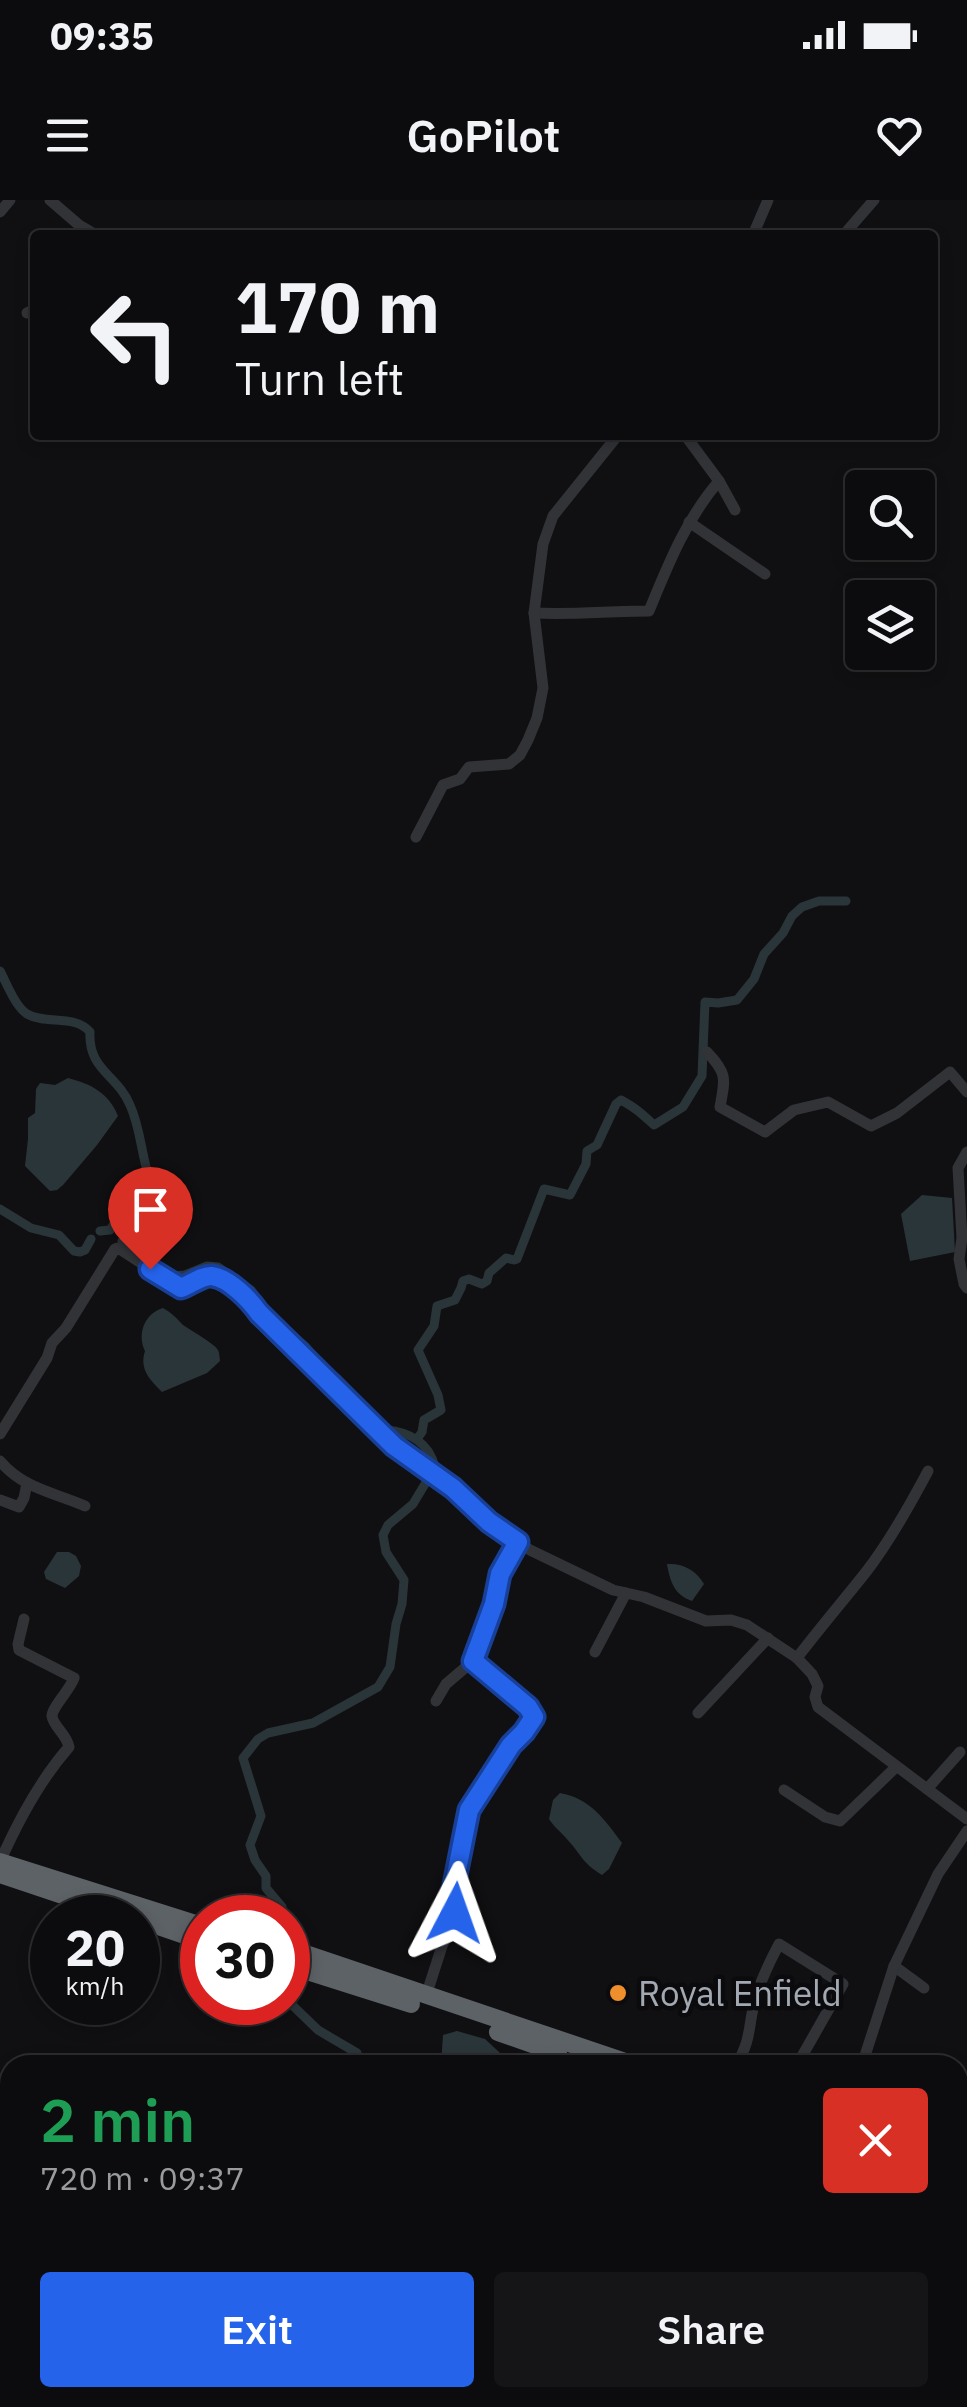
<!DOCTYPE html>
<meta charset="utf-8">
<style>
body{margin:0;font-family:"IBM Plex Sans",sans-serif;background:#151517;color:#f1f3f6;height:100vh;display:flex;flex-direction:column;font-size:38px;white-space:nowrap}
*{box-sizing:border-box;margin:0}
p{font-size:32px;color:#9a9b9e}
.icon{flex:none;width:55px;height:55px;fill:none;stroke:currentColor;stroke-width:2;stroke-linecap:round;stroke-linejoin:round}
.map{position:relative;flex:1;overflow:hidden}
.sheet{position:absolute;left:0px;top:1855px;width:968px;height:352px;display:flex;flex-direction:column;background:#0c0c0e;border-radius:30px 30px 0 0;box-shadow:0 5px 15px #0003,0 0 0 2px #2c2c2e}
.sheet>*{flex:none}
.guide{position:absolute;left:30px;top:30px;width:908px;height:210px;border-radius:10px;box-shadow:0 5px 15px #0003,0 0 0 2px #2c2c2e;background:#0c0c0e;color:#f1f3f6;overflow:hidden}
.buttons{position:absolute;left:845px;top:270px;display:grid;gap:20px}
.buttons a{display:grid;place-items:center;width:90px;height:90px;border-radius:10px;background:#0c0c0e;box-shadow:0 5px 15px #0003,0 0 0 2px #2c2c2e;font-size:50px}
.speed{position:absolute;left:30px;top:1695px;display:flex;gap:20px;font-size:50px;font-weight:700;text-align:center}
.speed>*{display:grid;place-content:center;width:130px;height:130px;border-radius:50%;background:#0c0c0e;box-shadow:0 5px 15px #0003,0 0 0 2px #2c2c2e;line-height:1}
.speed small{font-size:25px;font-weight:400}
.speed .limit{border:15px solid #d22;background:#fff;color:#111}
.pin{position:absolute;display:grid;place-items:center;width:85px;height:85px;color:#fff;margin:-102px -42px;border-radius:50% 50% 50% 0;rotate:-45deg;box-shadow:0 0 10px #0007}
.pin .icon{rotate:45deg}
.me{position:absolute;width:110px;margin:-55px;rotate:4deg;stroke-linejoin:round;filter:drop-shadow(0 0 8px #0008)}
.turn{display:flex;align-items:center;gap:35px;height:210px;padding:0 40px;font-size:45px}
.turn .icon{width:130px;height:130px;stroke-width:2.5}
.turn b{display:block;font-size:70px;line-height:85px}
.round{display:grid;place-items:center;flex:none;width:105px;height:105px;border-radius:10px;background:#151517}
.head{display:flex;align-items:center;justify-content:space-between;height:170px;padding:0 40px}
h1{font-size:60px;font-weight:600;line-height:75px;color:#1e9e55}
.button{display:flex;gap:20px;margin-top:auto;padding:20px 40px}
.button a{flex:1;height:115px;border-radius:10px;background:#2563eb;color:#fff;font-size:40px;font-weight:600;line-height:115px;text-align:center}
.button a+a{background:#151517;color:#f1f3f6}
.status{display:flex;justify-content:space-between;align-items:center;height:70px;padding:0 50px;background:#0c0c0e;direction:ltr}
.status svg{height:28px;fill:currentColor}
header{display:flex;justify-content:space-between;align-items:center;height:130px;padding:0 40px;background:#0c0c0e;font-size:45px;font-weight:600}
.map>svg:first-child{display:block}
</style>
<div class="status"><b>09:35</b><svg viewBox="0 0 49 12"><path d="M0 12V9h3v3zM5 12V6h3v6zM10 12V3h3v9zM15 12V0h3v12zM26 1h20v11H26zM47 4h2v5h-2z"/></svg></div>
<header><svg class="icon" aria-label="menu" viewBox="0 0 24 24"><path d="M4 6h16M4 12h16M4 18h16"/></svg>GoPilot<svg class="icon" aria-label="heart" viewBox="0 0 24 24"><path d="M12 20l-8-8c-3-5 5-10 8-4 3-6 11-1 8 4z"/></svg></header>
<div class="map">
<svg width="967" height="2207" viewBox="0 0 967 2207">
<rect width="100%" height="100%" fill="#101012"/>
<g fill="#2a353a">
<path d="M68 878C91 884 109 893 118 916L97 945 63 985 57 990 50 991 25 966 28 939V918L35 913 36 889 40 883 55 885Z"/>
<polygon points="922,995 952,998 955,1052 910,1061 901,1014"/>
<path d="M163 1108C172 1113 176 1118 183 1125 193 1132 205 1138 213 1145 220 1150 219 1153 220 1161L207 1173 162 1192C150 1180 139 1169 145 1151 137 1134 144 1114 163 1108Z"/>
<polygon points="57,1352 69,1352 76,1356 81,1366 79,1376 65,1388 46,1379 44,1372"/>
<path d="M667 1364C683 1363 696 1370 704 1384L692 1401C674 1395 670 1381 667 1364Z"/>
<path d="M560 1593C590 1598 605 1620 622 1643L609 1669 602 1675C582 1663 581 1654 566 1638 560 1631 554 1627 549 1619L553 1600Z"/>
<polygon points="457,1831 485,1839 500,1853 501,1865 441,1865 443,1835"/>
<polygon points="860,2198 955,2198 964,2207 857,2207"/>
</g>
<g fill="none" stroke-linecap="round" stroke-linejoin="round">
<g stroke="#2a353a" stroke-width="9">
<path d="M0 771C7 784 15 806 27 814 46 825 75 814 90 832 88 870 117 874 130 905 140 927 141 951 148 974L145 981 132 995 110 1030 100 1031"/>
<polyline points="0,1009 31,1028 59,1035 74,1051 80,1052 85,1050 91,1039"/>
<path d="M122 1041 172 1076 185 1075 207 1066 218 1067 251 1090 270 1116 306 1147 325 1170 338 1179 386 1230C410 1232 429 1243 435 1267"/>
<path d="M417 1239 422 1232 424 1220 441 1210 438 1195 418 1150 434 1126 437 1106 455 1100 461 1088 463 1081 469 1079 482 1084 487 1081 489 1073 506 1058 514 1060 517 1059 544 989 570 995 586 964 587 951 597 945 616 904 621 900C637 909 641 913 654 925L683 907 702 876 705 802 718 803 737 800 754 779 764 754 783 733 792 716 802 707 819 701H846"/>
<polyline points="284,1718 282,1707 266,1688 266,1676 255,1660 250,1645 261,1616 243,1558 258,1539 268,1533 313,1523 378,1487 390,1467 396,1424 402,1404 404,1380 386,1352 383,1335 388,1325 413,1304 428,1279"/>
<polyline points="288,1801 318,1830 357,1853 359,1865"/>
<polyline points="284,2198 287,2207"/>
</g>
<g stroke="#313337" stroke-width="11">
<polyline points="50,0 79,25 96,35"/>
<polyline points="0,12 10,0"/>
<polyline points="847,31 874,0"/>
<polyline points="753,35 768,0"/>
<polyline points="27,113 35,109"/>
<polyline points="685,235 719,281 735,310"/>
<polyline points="689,322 765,374"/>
<path d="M534 413C572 415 610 411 649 411 668 365 686 319 719 281"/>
<polyline points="416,637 443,585 460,579 469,567 509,564 520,555 528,540 537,518 543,488 534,413 543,344 553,316 618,235"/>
<path d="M707 852C728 874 725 879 720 907L765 932 794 910 828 902 871 926 897 913 950 872 967 892"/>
<polyline points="967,952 958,968 962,1038 959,1059 964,1084 967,1088"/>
<path d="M0 1234 47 1158 52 1143 66 1128 115 1049 118 1048 181 1089C190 1085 202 1075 212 1076 229 1078 250 1100 259 1113L393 1246 453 1288 489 1322 530 1350 613 1390 644 1397 706 1421 731 1420 747 1425 797 1458 812 1474 818 1486 815 1497 818 1507 967 1619"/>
<path d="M0 1261C24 1289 53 1292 85 1306"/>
<polyline points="0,1300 19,1307 24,1298 27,1283"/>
<polyline points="595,1452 626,1393"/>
<path d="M797 1458C819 1429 843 1401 866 1372 890 1341 910 1305 928 1271"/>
<polyline points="473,1461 494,1404 500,1374 518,1342"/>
<polyline points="698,1513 768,1438"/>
<polyline points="927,1589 960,1552"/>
<polyline points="784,1590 825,1617 840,1621 896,1567"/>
<path d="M0 1662C18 1621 40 1580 69 1547 67 1535 53 1526 52 1516 52 1507 70 1490 74 1478L19 1450 18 1444 24 1419"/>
<polyline points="894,1766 924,1788"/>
<polyline points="426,1796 442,1746 453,1723 455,1713 453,1691 469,1610 511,1545 524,1532 535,1517 527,1507 473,1461 446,1484 436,1501"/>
<path d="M736 1865C751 1841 748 1829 754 1804 759 1783 769 1763 779 1744L843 1784 797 1865"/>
<polyline points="862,1865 894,1766 938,1674 967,1631"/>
<polyline points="0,2057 10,2065"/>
<polyline points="0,2116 10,2109"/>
<polyline points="103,2207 109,2198"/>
</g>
<g stroke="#5d6267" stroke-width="18">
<polyline points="0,1662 202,1726"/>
<polyline points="0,1674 131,1718"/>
<polyline points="138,1719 202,1741"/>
<polyline points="288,1748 634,1865"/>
<polyline points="288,1765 411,1804"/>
<polyline points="498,1832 558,1853"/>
<polyline points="958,1946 967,1947"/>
<polyline points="958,1959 967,1960"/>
</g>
</g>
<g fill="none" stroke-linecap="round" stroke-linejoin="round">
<defs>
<path id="route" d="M150 1069 181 1088C190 1085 202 1075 212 1076 229 1078 250 1100 259 1113L394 1246 453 1288 489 1322 518 1342 500 1374 494 1404 473 1461 528 1507 534 1517 524 1532 511 1545 469 1610 453 1690 455 1713"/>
</defs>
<use href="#route" stroke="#184099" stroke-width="25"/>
<use href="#route" stroke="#2563eb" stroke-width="18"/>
</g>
<circle fill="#ee8f2b" stroke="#0b0b0d" stroke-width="4" cx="618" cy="1793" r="10"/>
<g text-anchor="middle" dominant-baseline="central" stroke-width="9" stroke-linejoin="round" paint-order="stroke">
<g font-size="35" fill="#a2a9b2" stroke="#0b0b0d" text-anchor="start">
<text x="638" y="1793">Royal Enfield</text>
</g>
</g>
</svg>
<div class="buttons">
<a><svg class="icon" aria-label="search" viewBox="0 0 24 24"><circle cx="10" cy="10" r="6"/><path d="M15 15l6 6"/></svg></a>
<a><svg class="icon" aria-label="layers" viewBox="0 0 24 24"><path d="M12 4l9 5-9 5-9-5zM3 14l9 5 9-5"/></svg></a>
</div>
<div class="speed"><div>20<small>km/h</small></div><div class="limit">30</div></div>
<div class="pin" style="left:150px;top:1069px;background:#d93025"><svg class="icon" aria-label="arrive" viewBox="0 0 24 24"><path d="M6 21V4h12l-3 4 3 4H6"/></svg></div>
<svg class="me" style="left:455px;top:1713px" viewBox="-20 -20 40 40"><path d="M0-17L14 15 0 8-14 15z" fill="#2563eb" stroke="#fff" stroke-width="4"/></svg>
<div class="guide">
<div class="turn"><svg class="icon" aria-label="left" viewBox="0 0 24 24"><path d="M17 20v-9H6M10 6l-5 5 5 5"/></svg><div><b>170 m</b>Turn left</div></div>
</div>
<section class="sheet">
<div class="head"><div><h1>2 min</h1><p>720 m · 09:37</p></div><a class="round" style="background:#d93025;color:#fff"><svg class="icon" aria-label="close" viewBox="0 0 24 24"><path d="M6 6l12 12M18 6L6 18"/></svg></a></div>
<div class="button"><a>Exit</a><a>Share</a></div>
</section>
</div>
